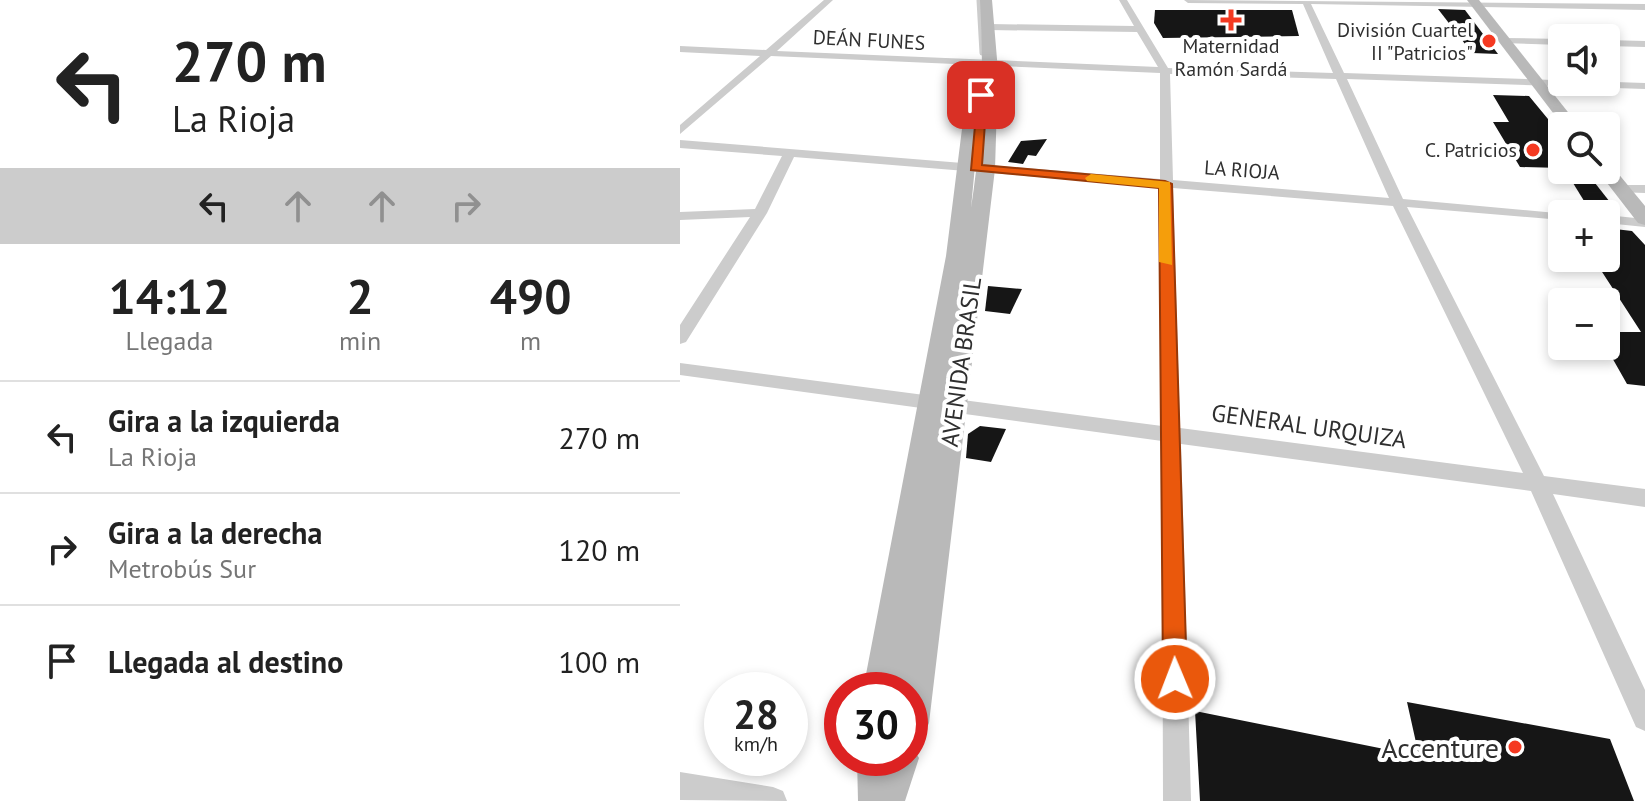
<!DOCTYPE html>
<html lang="es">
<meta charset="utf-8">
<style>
body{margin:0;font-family:"PT Sans",sans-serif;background:#f2f2f2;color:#222;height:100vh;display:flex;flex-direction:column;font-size:30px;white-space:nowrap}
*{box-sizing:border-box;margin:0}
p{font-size:26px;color:#767676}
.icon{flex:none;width:44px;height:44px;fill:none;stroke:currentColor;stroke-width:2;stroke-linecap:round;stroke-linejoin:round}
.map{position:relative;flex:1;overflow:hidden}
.side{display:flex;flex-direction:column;background:#fff;width:680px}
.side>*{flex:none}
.guide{background:#fff;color:#222;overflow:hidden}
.buttons{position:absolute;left:868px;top:24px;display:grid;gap:16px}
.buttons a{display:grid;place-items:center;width:72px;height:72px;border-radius:8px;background:#fff;box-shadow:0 4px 12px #0003;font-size:40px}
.speed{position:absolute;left:24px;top:672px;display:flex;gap:16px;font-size:40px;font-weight:700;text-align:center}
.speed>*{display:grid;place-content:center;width:104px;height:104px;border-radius:50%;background:#fff;box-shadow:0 4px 12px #0003;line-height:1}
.speed small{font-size:20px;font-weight:400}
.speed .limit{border:12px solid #d22;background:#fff;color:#111}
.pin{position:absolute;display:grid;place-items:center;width:68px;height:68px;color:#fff;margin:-34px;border-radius:16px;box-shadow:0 4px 12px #0006}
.me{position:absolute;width:88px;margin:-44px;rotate:359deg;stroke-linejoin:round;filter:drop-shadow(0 0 6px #0008)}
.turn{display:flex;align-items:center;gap:28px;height:168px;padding:0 40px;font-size:36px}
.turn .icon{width:104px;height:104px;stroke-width:2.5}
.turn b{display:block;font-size:56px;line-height:68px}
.lanes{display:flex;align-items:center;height:76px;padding:0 40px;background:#0003;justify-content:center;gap:40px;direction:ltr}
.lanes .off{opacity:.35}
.eta{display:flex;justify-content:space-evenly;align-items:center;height:136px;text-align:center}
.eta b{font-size:48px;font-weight:600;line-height:56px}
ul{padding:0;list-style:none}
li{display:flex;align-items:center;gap:24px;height:112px;padding:0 40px;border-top:2px solid #e0e0e0}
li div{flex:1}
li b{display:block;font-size:30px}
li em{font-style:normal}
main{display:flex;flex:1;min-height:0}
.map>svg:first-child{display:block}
</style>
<main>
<section class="side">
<div class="guide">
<div class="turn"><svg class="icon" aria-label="left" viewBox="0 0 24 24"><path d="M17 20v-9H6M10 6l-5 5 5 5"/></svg><div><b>270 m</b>La Rioja</div></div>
<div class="lanes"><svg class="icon" aria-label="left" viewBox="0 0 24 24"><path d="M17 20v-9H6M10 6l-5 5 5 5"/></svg><svg class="icon off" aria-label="ahead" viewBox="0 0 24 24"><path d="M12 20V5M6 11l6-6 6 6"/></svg><svg class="icon off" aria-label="ahead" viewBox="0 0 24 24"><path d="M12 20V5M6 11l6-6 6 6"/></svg><svg class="icon off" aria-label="right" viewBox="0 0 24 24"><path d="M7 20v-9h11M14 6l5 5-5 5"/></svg></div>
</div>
<div class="eta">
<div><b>14:12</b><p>Llegada</p></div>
<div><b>2</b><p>min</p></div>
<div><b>490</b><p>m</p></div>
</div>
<ul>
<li><svg class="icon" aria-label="left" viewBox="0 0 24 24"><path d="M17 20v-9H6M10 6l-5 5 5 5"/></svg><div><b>Gira a la izquierda</b><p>La Rioja</p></div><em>270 m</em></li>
<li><svg class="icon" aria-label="right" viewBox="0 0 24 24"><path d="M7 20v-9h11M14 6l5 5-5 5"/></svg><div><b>Gira a la derecha</b><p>Metrobús Sur</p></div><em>120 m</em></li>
<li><svg class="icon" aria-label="arrive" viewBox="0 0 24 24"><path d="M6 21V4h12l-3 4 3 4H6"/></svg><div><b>Llegada al destino</b></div><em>100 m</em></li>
</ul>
</section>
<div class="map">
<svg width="965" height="801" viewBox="0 0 965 801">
<rect width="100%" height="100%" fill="#fff"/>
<g fill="#161616">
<polygon points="758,9 785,10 818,54 792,53"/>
<polygon points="475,10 612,10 619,36 483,38 474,23"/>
<polygon points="813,95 849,96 882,136 882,168 840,167 813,122 829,122"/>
<polygon points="367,139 356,156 348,155 343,164 328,162 341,141"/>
<polygon points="893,183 915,183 937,211 909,209"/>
<polygon points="926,228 952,231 965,245 965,386 947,384 926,347 926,332 961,332 913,258 926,258"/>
<polygon points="308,286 342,289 330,314 305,311"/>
<polygon points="300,426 326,429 311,462 286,458 288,434"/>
<polygon points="727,702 930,739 954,801 520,801 515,711 739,756"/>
</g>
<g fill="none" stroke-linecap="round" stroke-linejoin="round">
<g stroke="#ccc" stroke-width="5">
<polyline points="299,0 302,53"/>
<polyline points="301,95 302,84"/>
</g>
<polyline stroke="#ccc" stroke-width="6" points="299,137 302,93"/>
<g fill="#ccc" fill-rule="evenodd">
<path d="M144 0H153L97 51 478 67 457 32 309 30 304 27 309 24 454 26 439 0H447L488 68 653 73 623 4 508 3 504 0 965 4V10L631 4 664 73 965 83V89L667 79 723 199 887 214H882V220L727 207 864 476 965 489V507L873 494 965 690V731L956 727 851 491 501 444 511 801H483L482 441 0 375V363L482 426 480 187 114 157 87 213 6 342 0 344V325L70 217 0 220V212L75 209 102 156 0 148V140L480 179V73L91 56 0 134V125L80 56 0 52V46L86 50ZM490 74 656 79 709 198 493 180ZM493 188 713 206 843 473 500 428Z"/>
<polygon points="825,38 882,39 882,45 822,43 822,39"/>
<polygon points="926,40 965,41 965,47 926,46"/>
<polygon points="941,185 965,185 965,193 936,192 936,186"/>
<polygon points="926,215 965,219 965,227 926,223"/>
<polygon points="0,772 93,787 103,791 107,801 0,800"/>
</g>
<g fill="#b9b9b9" fill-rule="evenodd">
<path d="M300 0H312L318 71 315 169 249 723 243 736 230 742V690H183L266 256 284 113 292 108 300 113 291 208C302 138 304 70 300 0Z"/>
<polygon points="787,0 799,0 899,126 883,126"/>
<polygon points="926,165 932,166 965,206 965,225 958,223 917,170 926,170"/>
<polygon points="230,743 239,758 225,801 178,801 177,758 230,758"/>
</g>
</g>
<polygon fill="#ea580c" stroke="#983908" stroke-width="2" points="298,93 307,95 302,165 485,181 492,184 507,679 504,687 495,691 486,687 483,679 479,188 291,170"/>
<polygon fill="#f59e0b" points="411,174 490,182 492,265 479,262 479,188 407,181 405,178"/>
<g fill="#f53921" stroke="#fff" stroke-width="3">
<path d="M547 8h8v8h8v8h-8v8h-8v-8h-8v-8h8z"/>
<circle cx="809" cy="41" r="8"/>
<circle cx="853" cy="150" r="8"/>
<circle cx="835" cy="747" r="8"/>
</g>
<g text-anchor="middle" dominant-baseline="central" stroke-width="8" stroke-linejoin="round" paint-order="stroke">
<g font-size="20" fill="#2f2f2f" stroke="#fff" text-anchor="end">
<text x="793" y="30">División Cuartel<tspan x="793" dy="23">II "Patricios"</tspan></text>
<text x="551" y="46" text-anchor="middle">Maternidad<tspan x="551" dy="23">Ramón Sardá</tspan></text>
<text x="837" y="150">C. Patricios</text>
</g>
<g font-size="20" fill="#2f2f2f" stroke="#fff">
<text transform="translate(189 40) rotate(3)">DEÁN FUNES</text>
<text transform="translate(562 170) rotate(4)">LA RIOJA</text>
</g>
<g font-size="24" fill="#2f2f2f" stroke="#fff">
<text transform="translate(281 362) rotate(-82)">AVENIDA BRASIL</text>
<text transform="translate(629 426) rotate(8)">GENERAL URQUIZA</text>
</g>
<g font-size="28" fill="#2f2f2f" stroke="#fff" text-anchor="end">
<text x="819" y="747">Accenture</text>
</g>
</g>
</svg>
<div class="buttons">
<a><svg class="icon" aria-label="sound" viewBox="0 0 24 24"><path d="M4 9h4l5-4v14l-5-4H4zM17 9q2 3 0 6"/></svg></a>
<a><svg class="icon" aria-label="search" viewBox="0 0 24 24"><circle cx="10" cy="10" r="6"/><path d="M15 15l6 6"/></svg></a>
<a>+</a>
<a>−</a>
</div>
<div class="speed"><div>28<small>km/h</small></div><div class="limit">30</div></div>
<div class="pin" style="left:301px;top:95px;background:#d93025"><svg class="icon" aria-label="arrive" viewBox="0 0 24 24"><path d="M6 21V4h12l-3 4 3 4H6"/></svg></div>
<svg class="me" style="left:495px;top:679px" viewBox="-20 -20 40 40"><circle r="17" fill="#ea580c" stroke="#fff" stroke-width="3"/><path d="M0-11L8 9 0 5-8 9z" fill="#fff"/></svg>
</div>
</main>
